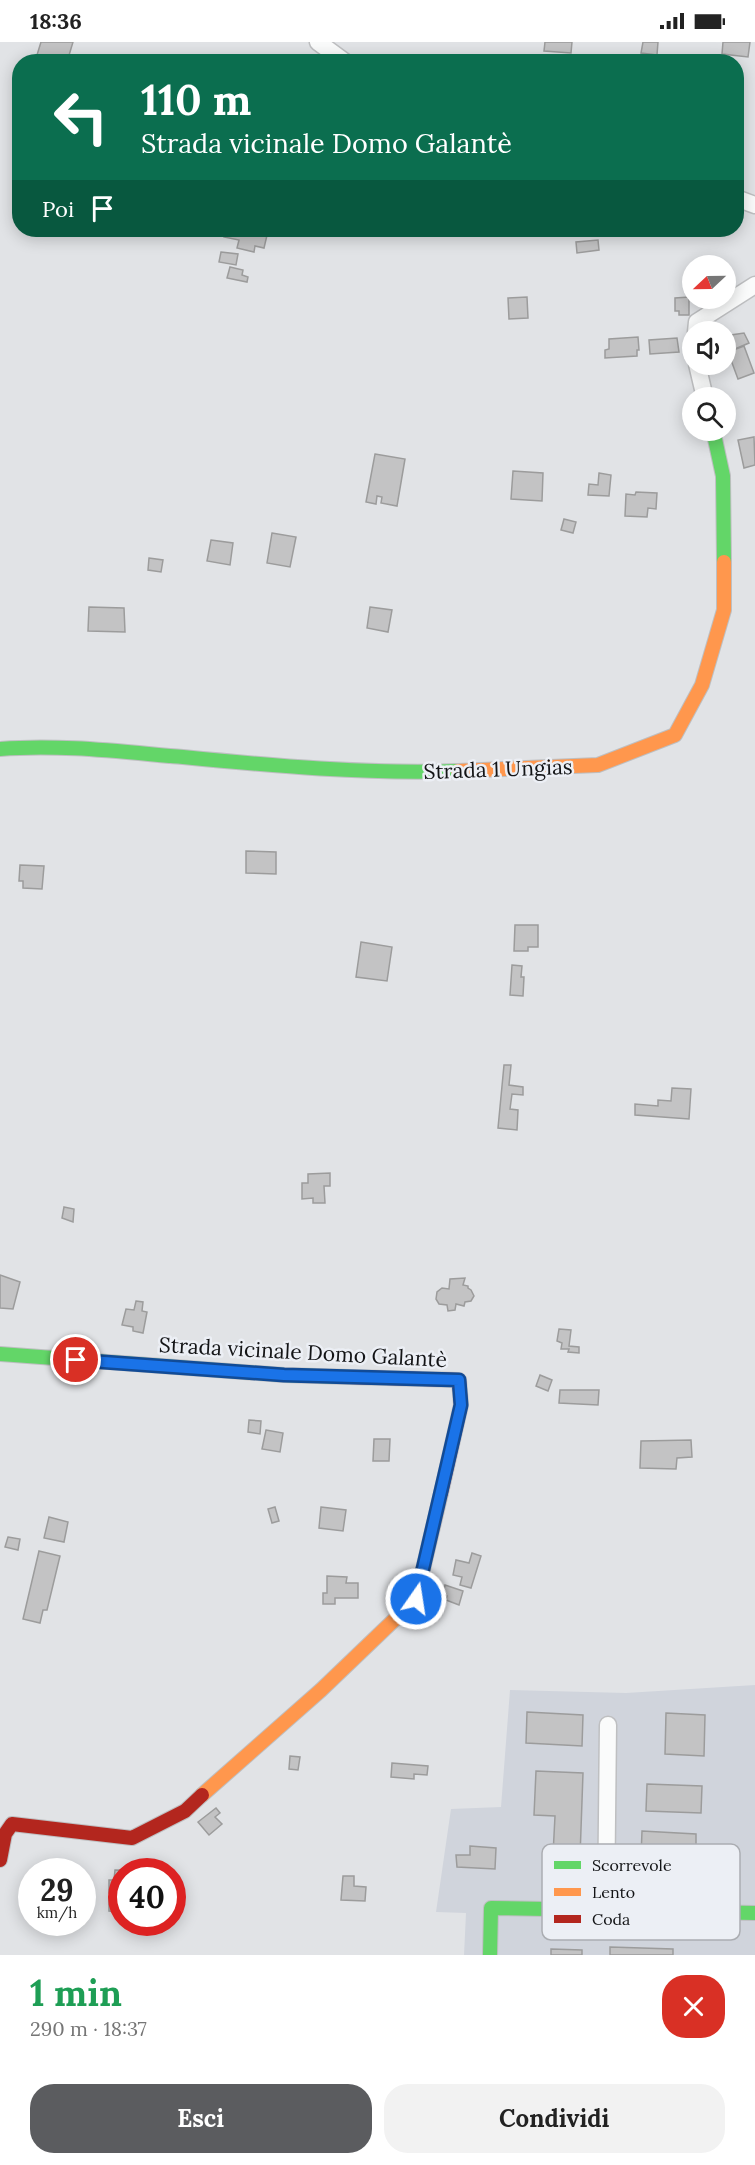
<!DOCTYPE html>
<html lang="it">
<meta charset="utf-8">
<style>
body{margin:0;font-family:Lora,serif;background:#f2f2f2;color:#222;height:100vh;display:flex;flex-direction:column;font-size:22px;white-space:nowrap}
*{box-sizing:border-box;margin:0}
p{font-size:20px;color:#767676}
.icon{flex:none;width:33px;height:33px;fill:none;stroke:currentColor;stroke-width:2;stroke-linecap:round;stroke-linejoin:round}
.map{position:relative;height:1913px;overflow:hidden}
.panel{display:flex;flex-direction:column;background:#fff;flex:1}
.panel>*{flex:none}
.banner{position:absolute;left:12px;top:12px;width:732px;height:183px;border-radius:24px;box-shadow:0 3px 15px #0003;background:#0b6e4f;color:#fff;overflow:hidden}
.needle{width:39px;rotate:248deg}
.buttons{position:absolute;left:682px;top:213px;display:grid;gap:12px}
.buttons a{display:grid;place-items:center;width:54px;height:54px;border-radius:50%;background:#fff;box-shadow:0 3px 15px #0003;font-size:30px}
.speed{position:absolute;left:18px;top:1816px;display:flex;gap:12px;font-size:30px;font-weight:700;text-align:center}
.speed>*{display:grid;place-content:center;width:78px;height:78px;border-radius:50%;background:#fff;box-shadow:0 3px 15px #0003;line-height:1}
.speed small{font-size:15px;font-weight:400}
.speed .limit{border:9px solid #d22;background:#fff;color:#111}
.pin{position:absolute;display:grid;place-items:center;width:51px;height:51px;color:#fff;margin:-26px;border:3px solid #fff;border-radius:50%;box-shadow:0 2px 6px #0007}
.me{position:absolute;width:66px;margin:-33px;rotate:13deg;stroke-linejoin:round;filter:drop-shadow(0 0 4px #0008)}
.turn{display:flex;align-items:center;gap:21px;height:126px;padding:0 30px;font-size:27px}
.turn .icon{width:78px;height:78px;stroke-width:2.5}
.turn b{display:block;font-size:42px;line-height:51px}
.then{display:flex;align-items:center;height:57px;padding:0 30px;background:#0003;gap:12px;font-size:22px}
.round{display:grid;place-items:center;flex:none;width:63px;height:63px;border-radius:24px;background:#f2f2f2}
.overview{display:flex;align-items:center;justify-content:space-between;height:102px;padding:0 30px}
h1{font-size:36px;font-weight:800;line-height:45px;color:#1e9e55}
.action{display:flex;gap:12px;margin-top:auto;padding:12px 30px}
.action a{flex:1;height:69px;border-radius:24px;background:#5b5c5f;color:#fff;font-size:24px;font-weight:800;line-height:69px;text-align:center}
.action a+a{background:#f2f2f2;color:#222}
.status{display:flex;justify-content:space-between;align-items:center;height:42px;padding:0 30px;background:#fff;direction:ltr}
.status svg{height:16px;fill:currentColor}
.map>svg:first-child{display:block}
</style>
<div class="status"><b>18:36</b><svg viewBox="0 0 49 12"><path d="M0 12V9h3v3zM5 12V6h3v6zM10 12V3h3v9zM15 12V0h3v12zM26 1h20v11H26zM47 4h2v5h-2z"/></svg></div>
<div class="map">
<svg width="755" height="1913" viewBox="0 0 755 1913">
<rect width="100%" height="100%" fill="#e1e3e6"/>
<polygon fill="#d0d4dc" points="755,1643 755,1913 464,1913 466,1871 436,1870 451,1767 501,1765 510,1648 626,1651"/>
<g fill="#c3c3c4" stroke="#9c9c9c" stroke-width="1.5">
<polygon points="41,0 73,0 67,20 57,20 37,13"/>
<polygon points="545,0 572,0 571,11 544,9"/>
<polygon points="643,0 658,0 657,13 641,11"/>
<polygon points="723,0 750,0 748,15 722,12"/>
<polygon points="226,188 268,189 264,206 255,204 254,210 237,206 239,198 224,195"/>
<polygon points="598,198 599,208 577,211 576,200"/>
<polygon points="221,210 238,212 236,223 219,220"/>
<polygon points="230,225 243,228 242,233 248,235 247,240 227,236"/>
<polygon points="527,255 528,276 509,277 508,256"/>
<polygon points="689,255 689,273 679,273 679,269 675,269 675,256"/>
<polygon points="744,291 749,301 728,310 730,316 726,315 726,302 732,301 731,293"/>
<polygon points="638,295 639,308 637,308 637,314 605,316 605,308 609,307 609,297"/>
<polygon points="677,296 679,310 650,312 649,298"/>
<polygon points="744,304 754,331 738,337 728,310"/>
<polygon points="754,395 755,423 744,426 738,398"/>
<polygon points="375,412 405,417 397,464 381,461 382,455 377,454 376,462 366,460"/>
<polygon points="513,429 543,431 542,459 511,457"/>
<polygon points="599,431 611,433 609,454 588,453 589,442 598,443"/>
<polygon points="636,450 657,451 656,467 648,466 647,475 625,474 626,452 635,453"/>
<polygon points="564,477 576,480 573,491 561,488"/>
<polygon points="272,491 296,495 290,525 267,521"/>
<polygon points="211,498 233,501 230,523 207,519"/>
<polygon points="149,516 163,518 161,530 148,528"/>
<polygon points="89,565 124,566 125,590 88,589"/>
<polygon points="370,565 392,568 388,590 367,586"/>
<polygon points="246,809 276,810 276,832 246,831"/>
<polygon points="20,823 44,824 42,847 23,846 23,839 19,839"/>
<polygon points="515,883 538,883 538,905 528,905 528,909 514,909"/>
<polygon points="361,900 392,905 387,939 356,935"/>
<polygon points="512,923 522,924 521,935 524,935 523,954 510,953"/>
<polygon points="504,1023 511,1023 509,1043 523,1045 523,1053 512,1052 510,1067 518,1068 517,1088 498,1086"/>
<polygon points="672,1046 691,1047 689,1077 635,1073 635,1062 658,1064 658,1058 671,1059"/>
<polygon points="330,1131 330,1144 324,1144 325,1161 313,1161 313,1156 302,1157 302,1141 308,1141 308,1132"/>
<polygon points="64,1165 74,1167 73,1180 62,1176"/>
<polygon points="0,1233 20,1240 13,1267 0,1266"/>
<polygon points="465,1236 463,1243 468,1244 468,1246 471,1248 474,1254 471,1259 465,1260 464,1264 456,1262 455,1268 448,1269 447,1263 439,1262 436,1257 437,1250 442,1246 449,1247 450,1237"/>
<polygon points="136,1259 143,1260 142,1269 147,1270 143,1291 133,1289 133,1285 122,1283 126,1267 134,1268"/>
<polygon points="559,1287 571,1288 569,1304 579,1305 579,1311 568,1310 569,1307 561,1307 562,1301 557,1299"/>
<polygon points="540,1333 552,1338 548,1349 536,1344"/>
<polygon points="560,1348 599,1348 598,1363 559,1361"/>
<polygon points="249,1378 261,1379 260,1392 248,1390"/>
<polygon points="266,1388 283,1391 280,1410 262,1407"/>
<polygon points="374,1397 390,1397 389,1419 373,1419"/>
<polygon points="691,1398 692,1415 677,1416 676,1427 640,1426 641,1399"/>
<polygon points="275,1465 279,1479 272,1481 268,1467"/>
<polygon points="321,1465 346,1468 343,1489 319,1486"/>
<polygon points="49,1475 68,1480 64,1500 44,1496"/>
<polygon points="8,1495 20,1497 18,1508 5,1505"/>
<polygon points="39,1509 60,1514 47,1568 43,1568 40,1581 23,1577"/>
<polygon points="472,1511 481,1514 471,1546 460,1543 462,1535 453,1533 456,1518 469,1521"/>
<polygon points="327,1534 347,1535 346,1541 358,1541 358,1556 335,1556 335,1562 323,1562 323,1551 327,1551"/>
<polygon points="445,1543 463,1549 459,1563 446,1558 447,1554 443,1552"/>
<polygon points="527,1670 583,1673 582,1704 526,1701"/>
<polygon points="666,1671 705,1673 704,1714 665,1712"/>
<polygon points="290,1714 300,1715 298,1728 289,1727"/>
<polygon points="392,1721 428,1724 427,1733 414,1732 414,1737 391,1735"/>
<polygon points="536,1729 583,1731 580,1815 553,1813 555,1774 534,1773"/>
<polygon points="647,1742 702,1744 701,1771 646,1769"/>
<polygon points="216,1766 220,1771 215,1775 222,1782 209,1793 198,1780"/>
<polygon points="642,1789 696,1792 696,1817 641,1815"/>
<polygon points="470,1804 496,1806 495,1827 457,1825 456,1813 470,1813"/>
<polygon points="115,1828 148,1829 122,1830 122,1870 109,1869 109,1856 113,1856 113,1851 109,1851 109,1838 114,1838"/>
<polygon points="343,1834 354,1834 354,1844 366,1845 365,1859 341,1858"/>
<polygon points="610,1905 673,1907 673,1913 610,1913"/>
<polygon points="551,1907 582,1908 582,1913 551,1913"/>
</g>
<g fill="none" stroke-linecap="round" stroke-linejoin="round">
<defs>
<g id="street">
<polyline points="318,0 345,20"/>
<polyline points="736,156 755,163"/>
<polyline points="696,290 697,280 755,243"/>
<polyline points="697,322 705,356"/>
<polyline points="606,1868 608,1683"/>
</g>
<g id="fast">
<polyline points="713,388 723,434 724,520"/>
<path d="M0 707C60 702 123 710 183 715 275 724 365 732 458 729"/>
<polyline points="0,1312 284,1333 350,1335"/>
<polyline points="490,1913 491,1866 755,1871"/>
</g>
<g id="slow">
<polyline points="458,729 598,723 675,693 702,643 724,568 724,520"/>
<polyline points="202,1753 321,1648 416,1557 441,1451"/>
</g>
<g id="jam">
<polyline points="350,1335 459,1338 461,1363 441,1451"/>
<polyline points="0,1818 5,1792 12,1782 132,1796 185,1769 202,1753"/>
</g>
</defs>
<use href="#street" stroke="#bebfc1" stroke-width="19"/>
<use href="#fast" stroke="#bebfc1" stroke-width="16"/>
<use href="#slow" stroke="#bebfc1" stroke-width="16"/>
<use href="#jam" stroke="#bebfc1" stroke-width="16"/>
<use href="#street" stroke="#fafbfb" stroke-width="16"/>
<use href="#fast" stroke="#63d668" stroke-width="14"/>
<use href="#slow" stroke="#ff974d" stroke-width="14"/>
<use href="#jam" stroke="#b3261e" stroke-width="14"/>
</g>
<g fill="none" stroke-linecap="round" stroke-linejoin="round">
<defs>
<polyline id="route" points="76,1318 284,1333 459,1338 461,1363 416,1557"/>
</defs>
<use href="#route" stroke="#114b97" stroke-width="15"/>
<use href="#route" stroke="#1a73e8" stroke-width="10"/>
</g>
<g text-anchor="middle" dominant-baseline="central" stroke-width="5" stroke-linejoin="round" paint-order="stroke">
<g font-size="21" fill="#131416" stroke="#eceff5">
<text transform="translate(498 727) rotate(-2)">Strada 1 Ungias</text>
<text transform="translate(303 1310) rotate(3)">Strada vicinale Domo Galantè</text>
</g>
</g>
<rect x="542" y="1802" width="198" height="96" rx="9" fill="#eceff5" stroke="#abadb2" stroke-width="1.5"/>
<rect x="554" y="1819" width="27" height="8" fill="#63d668"/>
<rect x="554" y="1846" width="27" height="8" fill="#ff974d"/>
<rect x="554" y="1873" width="27" height="8" fill="#b3261e"/>
<g font-size="16" fill="#131416">
<text x="592" y="1829">Scorrevole</text>
<text x="592" y="1856">Lento</text>
<text x="592" y="1883">Coda</text>
</g>
</svg>
<div class="buttons">
<a><svg class="needle" viewBox="-14 -14 28 28"><path d="M0-13l5 13h-10z" fill="#e53935"/><path d="M0 13l5-13h-10z" fill="#767676"/></svg></a>
<a><svg class="icon" aria-label="sound" viewBox="0 0 24 24"><path d="M4 9h4l5-4v14l-5-4H4zM17 9q2 3 0 6"/></svg></a>
<a><svg class="icon" aria-label="search" viewBox="0 0 24 24"><circle cx="10" cy="10" r="6"/><path d="M15 15l6 6"/></svg></a>
</div>
<div class="speed"><div>29<small>km/h</small></div><div class="limit">40</div></div>
<div class="pin" style="left:76px;top:1318px;background:#d93025"><svg class="icon" aria-label="arrive" viewBox="0 0 24 24"><path d="M6 21V4h12l-3 4 3 4H6"/></svg></div>
<svg class="me" style="left:416px;top:1557px" viewBox="-20 -20 40 40"><circle r="17" fill="#1a73e8" stroke="#fff" stroke-width="3"/><path d="M0-11L8 9 0 5-8 9z" fill="#fff"/></svg>
<div class="banner">
<div class="turn"><svg class="icon" aria-label="left" viewBox="0 0 24 24"><path d="M17 20v-9H6M10 6l-5 5 5 5"/></svg><div><b>110 m</b>Strada vicinale Domo Galantè</div></div>
<div class="then">Poi<svg class="icon" aria-label="arrive" viewBox="0 0 24 24"><path d="M6 21V4h12l-3 4 3 4H6"/></svg></div>
</div>
</div>
<section class="panel">
<div class="overview"><div><h1>1 min</h1><p>290 m · 18:37</p></div><a class="round" style="background:#d93025;color:#fff"><svg class="icon" aria-label="close" viewBox="0 0 24 24"><path d="M6 6l12 12M18 6L6 18"/></svg></a></div>
<div class="action"><a>Esci</a><a>Condividi</a></div>
</section>
